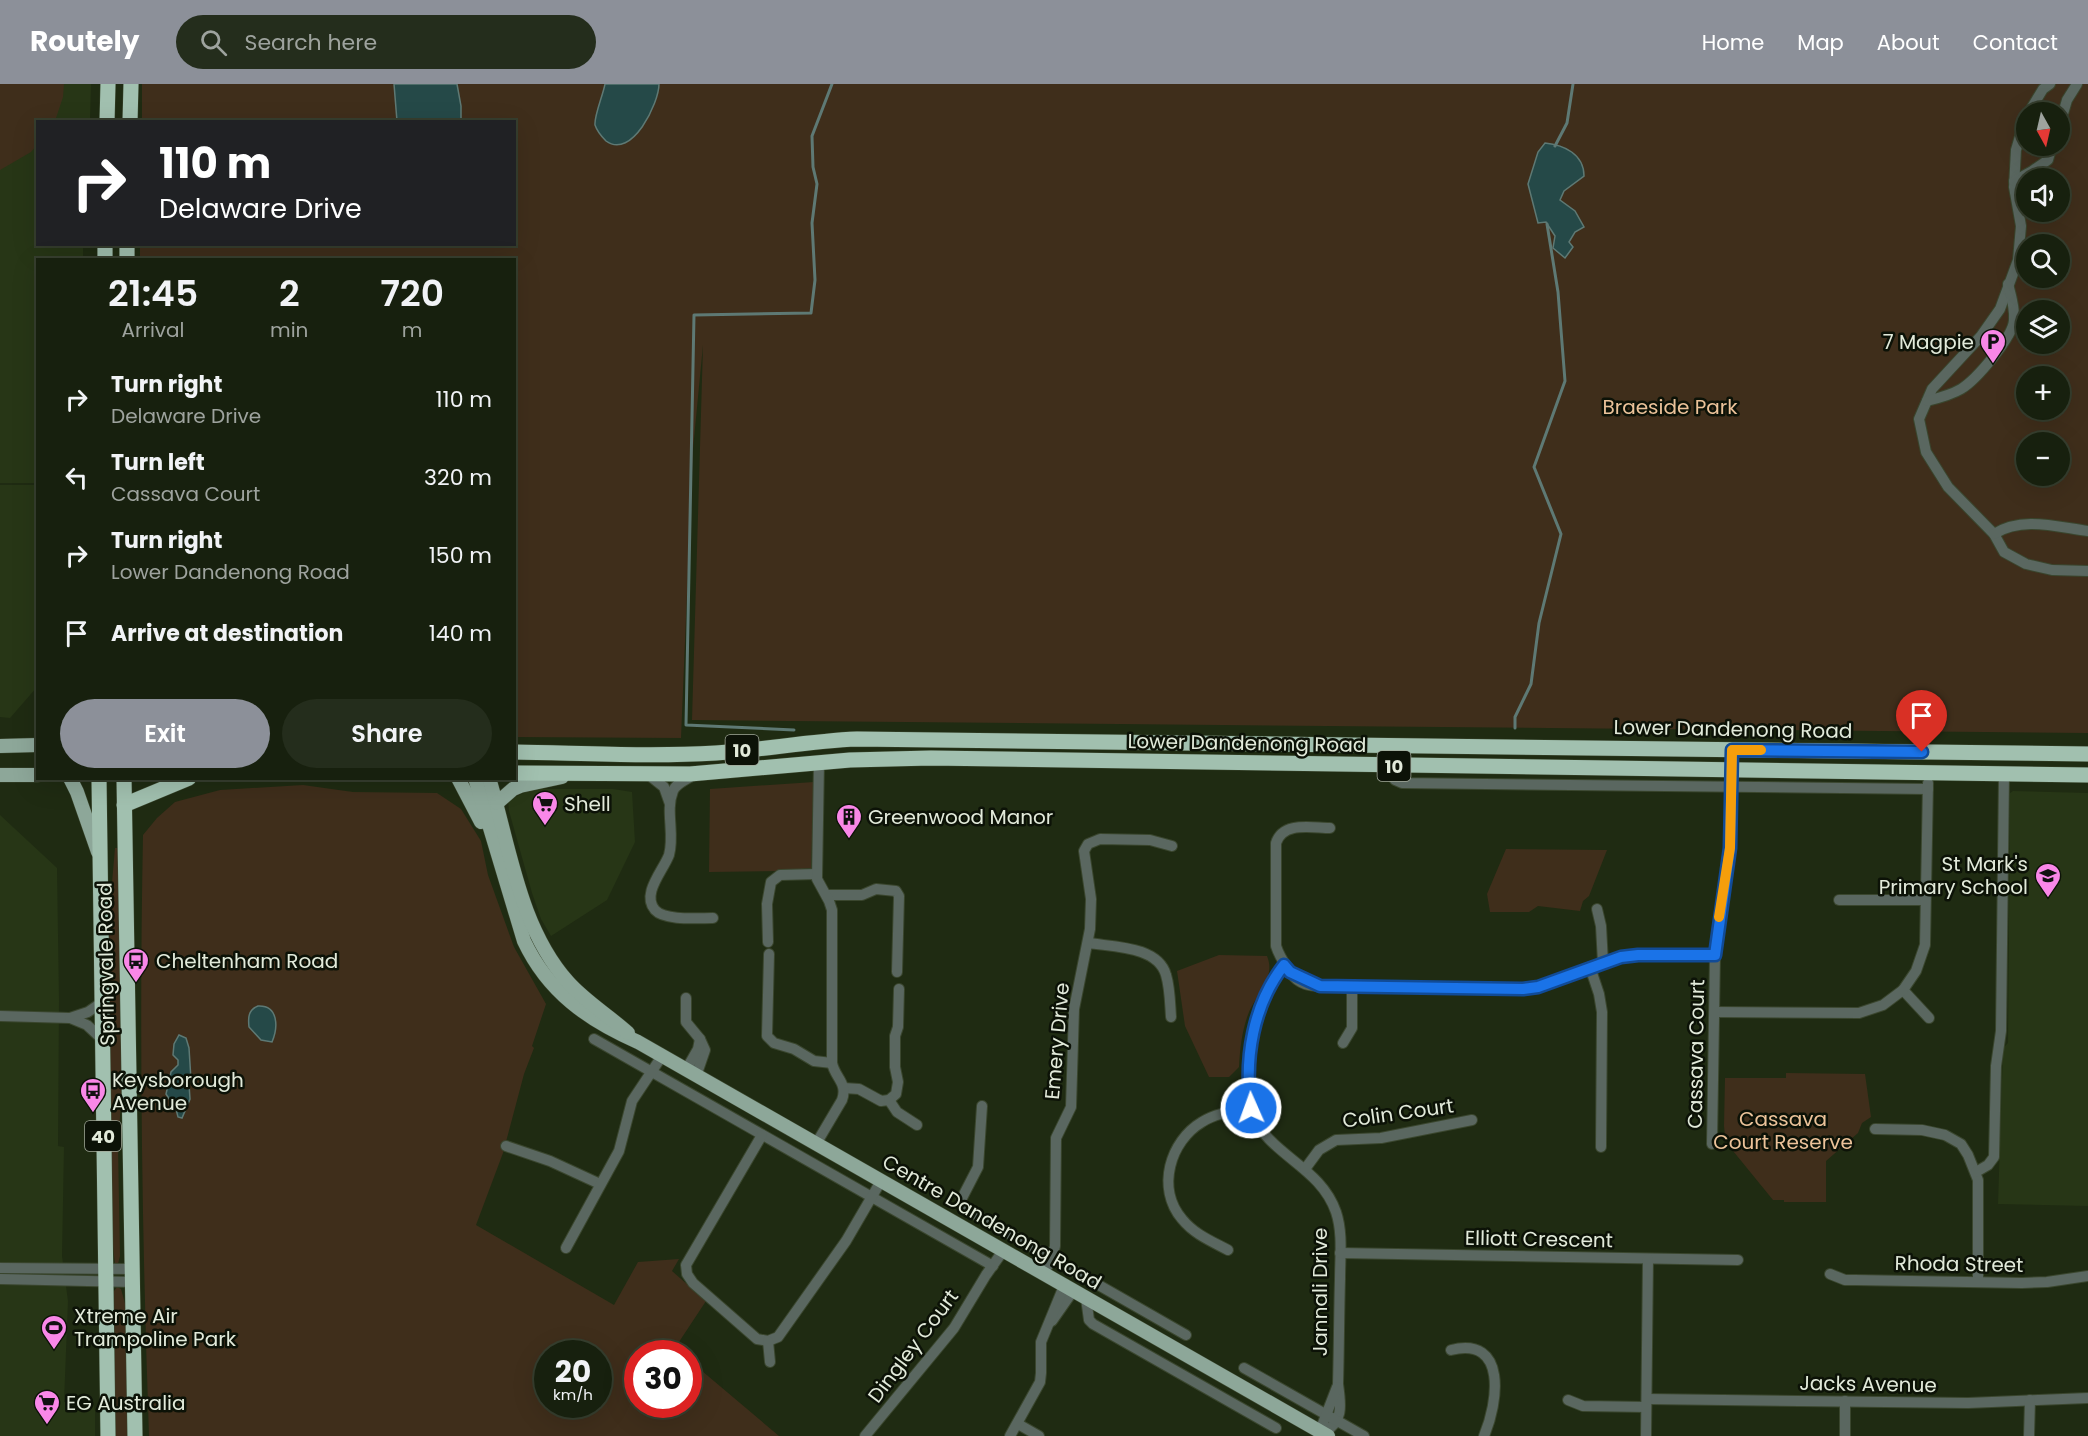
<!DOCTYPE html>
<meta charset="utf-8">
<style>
body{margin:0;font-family:Poppins,sans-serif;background:#242d1c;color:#f1f3f6;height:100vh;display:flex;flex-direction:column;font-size:22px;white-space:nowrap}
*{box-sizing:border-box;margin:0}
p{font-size:20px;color:#9ea39e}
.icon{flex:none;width:33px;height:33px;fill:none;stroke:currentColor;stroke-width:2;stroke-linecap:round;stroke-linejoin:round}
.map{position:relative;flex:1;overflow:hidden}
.sheet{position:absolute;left:36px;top:174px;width:480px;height:522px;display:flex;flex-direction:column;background:#17200e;border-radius:0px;box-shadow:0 6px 24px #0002,0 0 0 2px #363e2e}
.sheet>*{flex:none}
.top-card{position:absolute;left:36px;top:36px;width:480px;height:126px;border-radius:0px;box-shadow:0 6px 24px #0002,0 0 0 2px #363e2e;background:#202124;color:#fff;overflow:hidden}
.needle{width:39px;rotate:172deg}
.fabs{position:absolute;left:2016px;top:18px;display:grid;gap:12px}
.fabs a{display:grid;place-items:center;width:54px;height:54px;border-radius:50%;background:#17200e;box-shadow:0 6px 24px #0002,0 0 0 2px #363e2e;font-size:30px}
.speed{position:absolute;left:534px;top:1256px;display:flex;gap:12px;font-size:30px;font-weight:700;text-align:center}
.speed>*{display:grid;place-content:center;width:78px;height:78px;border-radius:50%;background:#17200e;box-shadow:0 6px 24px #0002,0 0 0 2px #363e2e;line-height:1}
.speed small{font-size:15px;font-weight:400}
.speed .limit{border:9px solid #d22;background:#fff;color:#111}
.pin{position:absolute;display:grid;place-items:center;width:51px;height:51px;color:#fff;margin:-62px -26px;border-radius:50% 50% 50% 0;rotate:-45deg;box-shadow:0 0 6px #0007}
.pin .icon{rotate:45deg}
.me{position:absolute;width:66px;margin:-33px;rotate:358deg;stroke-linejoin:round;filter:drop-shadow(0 0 4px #0008)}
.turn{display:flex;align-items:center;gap:21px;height:126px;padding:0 24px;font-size:27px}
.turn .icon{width:78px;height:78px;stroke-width:2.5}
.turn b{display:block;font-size:42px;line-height:51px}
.eta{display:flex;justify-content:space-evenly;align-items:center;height:102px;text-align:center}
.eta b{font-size:36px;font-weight:600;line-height:42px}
.primary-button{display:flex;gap:12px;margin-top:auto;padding:12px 24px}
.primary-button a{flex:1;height:69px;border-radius:36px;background:#8c9099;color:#fff;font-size:24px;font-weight:600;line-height:69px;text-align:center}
.primary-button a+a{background:#242d1c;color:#f1f3f6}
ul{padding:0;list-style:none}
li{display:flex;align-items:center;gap:18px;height:78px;padding:0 24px}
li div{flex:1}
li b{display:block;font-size:22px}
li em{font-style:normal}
header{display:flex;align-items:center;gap:36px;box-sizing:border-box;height:84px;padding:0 30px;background:#8c9099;color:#fff}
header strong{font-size:28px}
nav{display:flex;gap:33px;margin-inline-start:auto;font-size:21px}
.search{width:420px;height:54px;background:#242d1c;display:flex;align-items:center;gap:15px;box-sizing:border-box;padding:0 21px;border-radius:33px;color:#9ea39e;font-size:22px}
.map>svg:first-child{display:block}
</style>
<header>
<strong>Routely</strong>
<div class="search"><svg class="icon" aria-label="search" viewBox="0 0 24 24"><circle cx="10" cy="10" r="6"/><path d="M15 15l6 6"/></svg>Search here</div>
<nav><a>Home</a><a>Map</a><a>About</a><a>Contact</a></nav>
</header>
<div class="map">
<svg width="2088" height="1352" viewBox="0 0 2088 1352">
<rect width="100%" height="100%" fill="#1f2b12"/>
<g fill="#273616">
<polygon points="0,0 91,0 90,37 38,38 38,160 83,161 83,175 38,176 37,399 0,399"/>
<polygon points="0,401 38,401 37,603 10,634 0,633"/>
<polygon points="541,705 613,705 632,708 635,758 607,816 551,852 541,835 532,809 509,727 508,717 513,714 526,708"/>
<polygon points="2013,707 2088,709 2088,1122 1998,1120 2003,964 2008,959 2010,709"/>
<polygon points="0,731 57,784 59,917 58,1062 64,1063 62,1172 68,1217 64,1318 93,1320 95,1327 95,1352 0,1352"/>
</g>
<g fill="#3f2e1b" fill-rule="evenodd">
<polygon points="0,0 64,0 63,13 55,37 38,38 37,61 31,68 0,86"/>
<path d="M142 0H2088V649L692 636 703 261 693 365 681 654 515 653 514 176H140V160H514V38L142 37ZM2026 28H2060V62H2026ZM2026 94H2060V128H2026ZM2026 160H2060V194H2026ZM2026 226H2060V260H2026ZM2026 292H2060V326H2026ZM2026 358H2060V392H2026Z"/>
<polygon points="814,698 811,784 785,787 709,788 710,705"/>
<path d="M303 701 353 708 437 709 461 725 481 757 488 791 514 863 546 920 532 962 534 964 524 990 503 1069 476 1141 614 1221 638 1178 679 1175 672 1187 706 1217 675 1264 681 1269H638V1320H688L689 1276 779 1352H149C142 1152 139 952 143 751L157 734 175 718 220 706ZM548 1269H598V1320H548Z"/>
<polygon points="115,764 118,764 122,1004 118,1061 120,1172 118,1180 115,1180 113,1163 107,857"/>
<polygon points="1506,765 1607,766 1589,812 1583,817 1580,827 1538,822 1529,828 1490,828 1487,810"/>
<path d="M1219 871 1267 872C1276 893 1257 910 1249 928 1242 946 1240 964 1239 983L1229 993H1209L1185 942 1177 887Z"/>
<polygon points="1786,989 1865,990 1871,1033 1862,1039 1858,1049 1826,1077 1826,1118 1784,1118 1784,1116 1773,1116 1729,1062 1725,1052 1724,1042 1725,994 1786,994"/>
<polygon points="117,1203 121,1205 126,1223 128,1352 116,1352 115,1347 114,1207"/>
</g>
<g fill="#254948" stroke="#5e7974" stroke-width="1.5">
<polygon points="394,0 457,0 461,22 461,37 397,37"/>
<path d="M605 0H659C659 19 632 76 606 57 602 53 597 47 595 41 594 32 603 11 605 0Z"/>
<path d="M1545 59C1564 61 1584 70 1584 92L1564 107 1560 116 1575 127 1584 143 1575 148 1569 158 1573 163 1565 174 1553 164 1555 152 1546 138 1538 139 1528 100 1538 68Z"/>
<path d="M258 922C279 921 278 944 272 958L261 956 249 943C248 934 248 926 258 922Z"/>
<polygon points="179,951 186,954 189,964 191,996 189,1000 190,1015 182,1034 178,1033 176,1025 166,1010 171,988 178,981 178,976 173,971 174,960"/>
</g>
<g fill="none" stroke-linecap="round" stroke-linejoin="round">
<g stroke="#5e7974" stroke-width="3">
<polyline points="1555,62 1567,39 1573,0"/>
<polyline points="1515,644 1515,633 1531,600 1539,539 1561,450 1534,383 1565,297 1558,208 1547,140"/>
<polyline points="794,646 686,641 694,231 811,229 815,196 812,139 817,100 813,83 812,52 832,0"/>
</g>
<defs>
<g id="minor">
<polyline points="2029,28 2043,5 2050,0"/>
<polyline points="2026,32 2016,66 2014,103 2021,142 2018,176 2000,225 1981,252 1932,305 1919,335 1926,368 1948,403 1994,450 2004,468 2026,480 2052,486 2088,487"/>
<polyline points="2060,40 2067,16 2077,0"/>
<polyline points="2014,97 2032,87 2048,76 2052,62"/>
<path d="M1927 317C1939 314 1951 311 1961 305 1976 296 2013 253 2014 236 2015 224 2011 211 2008 200"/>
<path d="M1994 450C2022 432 2057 443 2088 447"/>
<polyline points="1386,682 1395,696 1402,699 1928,705"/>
<path d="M695 690C688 695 676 699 673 707 665 727 675 750 669 771 663 787 641 810 655 826 665 837 698 834 713 834"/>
<polyline points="649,691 664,703 670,720"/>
<path d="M1330 744C1312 744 1283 737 1276 759V862C1279 872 1284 879 1290 888 1300 903 1313 902 1330 903L1532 905 1621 873 1638 871H1715"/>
<polyline points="827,811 862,811 876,805 896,807 899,812 897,888"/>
<polyline points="1839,816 1925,816"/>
<polyline points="1597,825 1601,842 1603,879"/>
<polyline points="768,858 767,820 771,798 780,791 817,790"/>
<path d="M1089 859C1113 863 1158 862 1166 891 1170 904 1170 919 1171 933"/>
<polyline points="769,870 767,952 774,959 794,965 814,977 832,979"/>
<path d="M1285 881C1273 896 1262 915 1257 933 1249 957 1246 999 1251 1024 1254 1036 1260 1046 1269 1055 1292 1079 1324 1093 1336 1128 1343 1149 1340 1173 1340 1195 1339 1230 1339 1265 1338 1300 1341 1321 1344 1339 1322 1349"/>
<polyline points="1590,883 1599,910 1602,928 1601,1063"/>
<polyline points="1903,906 1929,934"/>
<polyline points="686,914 686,938 700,955 705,966 696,992"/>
<polyline points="1715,928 1859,929 1883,921 1903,906 1916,887 1925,861 1928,699"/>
<polyline points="0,932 70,934 87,941 102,955"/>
<polyline points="70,934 88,928 101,919"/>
<polyline points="594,955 993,1182"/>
<polyline points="1343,959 1352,944 1352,903"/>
<polyline points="686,986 698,965 700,955"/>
<polyline points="844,1004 859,1005 881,1017 889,1016 896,1010 898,998 895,983 895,952 898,943 899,905"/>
<polyline points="889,1016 897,1028 917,1041"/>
<polyline points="982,1022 978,1083 961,1116 964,1124 1186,1251"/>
<polyline points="1875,1045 1922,1046 1945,1051 1961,1060 1968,1071 1978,1096 1978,1198"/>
<polyline points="762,1051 686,1181 687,1190 693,1199 757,1255 768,1257 778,1253 846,1157 881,1097"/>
<path d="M816 1060 842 1016C848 999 835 994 832 979V826L829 817 817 795 819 678"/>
<polyline points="1712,1060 1715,871 1730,764 1732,666"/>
<polyline points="506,1062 550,1077 600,1100"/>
<polyline points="1305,1085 1319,1066 1336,1056 1381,1054 1472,1036"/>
<polyline points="1976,1088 1988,1081 1994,1073 1996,982 2001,947 2004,690"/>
<polyline points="566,1164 619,1067 632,1017 662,972"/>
<path d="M1228 1166C1211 1157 1194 1150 1182 1135 1156 1104 1170 1057 1202 1038 1216 1029 1235 1027 1251 1024"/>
<polyline points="1340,1169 1738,1176"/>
<polyline points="0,1184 132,1185"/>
<polyline points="1043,1190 1052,1174 1055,1162 1056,1054 1071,1023 1074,925 1090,845 1091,815 1084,767 1088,760 1100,755 1150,756 1172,762"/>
<polyline points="1830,1190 1845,1196 1855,1196 2022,1199 2047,1198 2088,1192"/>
<polyline points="0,1195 132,1198"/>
<polyline points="1086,1214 1089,1236 1093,1240 1276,1344"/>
<polyline points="1052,1237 1073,1207"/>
<polyline points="768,1257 770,1278"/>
<path d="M1451 1266C1508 1252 1498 1319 1484 1352"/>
<polyline points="1244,1284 1364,1352"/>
<polyline points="1647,1315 1968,1319 2088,1314"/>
<polyline points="1568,1316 1583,1322 1646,1323"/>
<polyline points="1018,1340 1039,1352"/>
<polyline points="1322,1349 1323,1339 1337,1303"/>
<polyline points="865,1352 954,1244 986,1191 1003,1167"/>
<polyline points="1010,1352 1040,1298 1041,1289 1041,1258 1064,1202"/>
<polyline points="1646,1352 1648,1175"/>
<polyline points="1845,1352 1845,1317"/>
<polyline points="2029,1352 2030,1316"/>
</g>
<g id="major">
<polyline points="0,662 38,661"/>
<polyline points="0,691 38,691"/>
<polyline points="70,694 77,708 98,768"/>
<polyline points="458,694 481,738"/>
<path d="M475 694 524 857C548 908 588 936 638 958L1328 1352"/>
<path d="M489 694C510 763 519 843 568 898 586 918 608 931 628 949"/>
<polyline points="497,719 513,705 520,702 562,693"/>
</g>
<g id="highway">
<polyline points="107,38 108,0"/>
<polyline points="130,38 131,0"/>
<polyline points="105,176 105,160"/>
<polyline points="127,176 127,160"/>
<path d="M514 668C581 669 649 673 716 669 763 666 809 657 857 655L2088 670"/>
<polyline points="514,689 690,690 850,676 931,674 2088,691"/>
<polyline points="99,694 108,1352"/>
<polyline points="124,694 135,1352"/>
<polyline points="124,721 189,694"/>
</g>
</defs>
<use href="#minor" stroke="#3a462e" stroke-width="12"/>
<use href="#major" stroke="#3a462e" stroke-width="15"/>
<use href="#highway" stroke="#3a462e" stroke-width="16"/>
<use href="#minor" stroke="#5a6760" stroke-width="10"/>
<use href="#major" stroke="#8da799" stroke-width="14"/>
<use href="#highway" stroke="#a1c0af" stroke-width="15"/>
</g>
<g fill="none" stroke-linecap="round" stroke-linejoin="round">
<defs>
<path id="route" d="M1251 1024C1244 974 1253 921 1284 881L1290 888 1320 902 1523 905 1538 903 1621 873 1638 871H1715L1730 764 1732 666 1922 668"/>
</defs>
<use href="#route" stroke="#114b97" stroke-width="15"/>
<use href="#route" stroke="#1a73e8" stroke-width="10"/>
<polyline stroke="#f59e0b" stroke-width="10" points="1719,833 1730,764 1732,666 1761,666"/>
</g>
<defs>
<symbol id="parking-pin" viewBox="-11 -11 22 30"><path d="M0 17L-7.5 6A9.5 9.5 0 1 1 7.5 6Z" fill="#f987e8" stroke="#0c1207"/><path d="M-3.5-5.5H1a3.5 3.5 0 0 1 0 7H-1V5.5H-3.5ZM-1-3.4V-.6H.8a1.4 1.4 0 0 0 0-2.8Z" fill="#111"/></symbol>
<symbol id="supermarket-pin" viewBox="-11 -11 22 30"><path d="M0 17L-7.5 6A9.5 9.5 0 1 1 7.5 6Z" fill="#f987e8" stroke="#0c1207"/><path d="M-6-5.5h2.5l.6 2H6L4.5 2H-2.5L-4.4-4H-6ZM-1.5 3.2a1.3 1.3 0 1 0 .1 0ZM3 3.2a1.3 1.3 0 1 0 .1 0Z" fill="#111"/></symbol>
<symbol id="building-pin" viewBox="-11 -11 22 30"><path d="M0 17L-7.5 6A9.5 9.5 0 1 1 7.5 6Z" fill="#f987e8" stroke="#0c1207"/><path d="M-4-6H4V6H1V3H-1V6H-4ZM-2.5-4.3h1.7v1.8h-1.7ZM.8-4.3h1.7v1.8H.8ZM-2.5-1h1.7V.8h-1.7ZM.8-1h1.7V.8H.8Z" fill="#111"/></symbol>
<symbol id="school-pin" viewBox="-11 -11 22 30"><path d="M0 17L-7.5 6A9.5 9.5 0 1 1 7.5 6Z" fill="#f987e8" stroke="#0c1207"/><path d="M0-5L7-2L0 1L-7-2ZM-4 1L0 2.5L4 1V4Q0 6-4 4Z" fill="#111"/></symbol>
<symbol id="bus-pin" viewBox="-11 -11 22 30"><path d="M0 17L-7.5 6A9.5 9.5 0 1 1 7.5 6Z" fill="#f987e8" stroke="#0c1207"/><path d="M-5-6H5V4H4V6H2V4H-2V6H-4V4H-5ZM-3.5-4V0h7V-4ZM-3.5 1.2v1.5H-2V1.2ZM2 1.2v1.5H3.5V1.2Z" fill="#111"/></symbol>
<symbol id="stadium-pin" viewBox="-11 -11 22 30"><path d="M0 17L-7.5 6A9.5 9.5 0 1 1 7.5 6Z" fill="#f987e8" stroke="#0c1207"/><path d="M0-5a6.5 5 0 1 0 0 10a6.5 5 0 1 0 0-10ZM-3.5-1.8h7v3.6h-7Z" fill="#111"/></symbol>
</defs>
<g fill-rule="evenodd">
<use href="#parking-pin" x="1978" y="243" width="30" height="40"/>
<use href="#supermarket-pin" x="530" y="705" width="30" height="40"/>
<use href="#building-pin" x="834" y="718" width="30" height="40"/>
<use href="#school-pin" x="2033" y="777" width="30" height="40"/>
<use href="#bus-pin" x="121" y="862" width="30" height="40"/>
<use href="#bus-pin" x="78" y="992" width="30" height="40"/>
<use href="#stadium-pin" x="39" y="1229" width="30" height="40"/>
<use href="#supermarket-pin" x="32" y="1304" width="30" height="40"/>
</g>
<g text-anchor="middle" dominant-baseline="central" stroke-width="5" stroke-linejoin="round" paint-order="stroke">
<g fill="#0c1207" stroke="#a2a99b" stroke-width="1.5">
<rect x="725.5" y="651" width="33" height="30" rx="4.5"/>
<rect x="1377.5" y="667" width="33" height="30" rx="4.5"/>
<rect x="85" y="1037" width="36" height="30" rx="4.5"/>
</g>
<g font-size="18" font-weight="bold" fill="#e2eada">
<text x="742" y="666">10</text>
<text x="1394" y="682">10</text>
<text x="103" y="1052">40</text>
</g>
<g font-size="20" fill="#e2eada" stroke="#0c1207" text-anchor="start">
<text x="1974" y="258" text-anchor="end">7 Magpie</text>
<text x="564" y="720">Shell</text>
<text x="868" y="733">Greenwood Manor</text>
<text x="2028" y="780" text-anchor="end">St Mark's<tspan x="2028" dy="23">Primary School</tspan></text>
<text x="156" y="877">Cheltenham Road</text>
<text x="112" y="996">Keysborough<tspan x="112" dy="23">Avenue</tspan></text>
<text x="74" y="1232">Xtreme Air<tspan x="74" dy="23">Trampoline Park</tspan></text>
<text x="66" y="1319">EG Australia</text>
</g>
<g font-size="20" fill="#ebc299" stroke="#0c1207">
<text x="1670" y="323">Braeside Park</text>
<text x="1783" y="1035">Cassava<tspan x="1783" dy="23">Court Reserve</tspan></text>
</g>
<g font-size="20" fill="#e2eada" stroke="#0c1207">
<text transform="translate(1733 645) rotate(1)">Lower Dandenong Road</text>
<text transform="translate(1247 659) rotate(1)">Lower Dandenong Road</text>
<text transform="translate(106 880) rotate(-91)">Springvale Road</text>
<text transform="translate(1057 957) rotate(-85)">Emery Drive</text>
<text transform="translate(1696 970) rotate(-89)">Cassava Court</text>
<text transform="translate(1398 1029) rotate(-8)">Colin Court</text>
<text transform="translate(992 1138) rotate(30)">Centre Dandenong Road</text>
<text transform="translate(1539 1155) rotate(1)">Elliott Crescent</text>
<text transform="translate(1959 1180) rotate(1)">Rhoda Street</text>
<text transform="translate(1320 1208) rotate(-90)">Jannali Drive</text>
<text transform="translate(913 1262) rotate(-53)">Dingley Court</text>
<text transform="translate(1868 1300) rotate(1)">Jacks Avenue</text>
</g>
</g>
</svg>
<div class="fabs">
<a><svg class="needle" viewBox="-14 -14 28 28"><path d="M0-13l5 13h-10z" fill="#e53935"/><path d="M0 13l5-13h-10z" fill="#9ea39e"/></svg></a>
<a><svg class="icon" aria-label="sound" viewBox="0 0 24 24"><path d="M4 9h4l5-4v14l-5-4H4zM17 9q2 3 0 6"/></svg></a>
<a><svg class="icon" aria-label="search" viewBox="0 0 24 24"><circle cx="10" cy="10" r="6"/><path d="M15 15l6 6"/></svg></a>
<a><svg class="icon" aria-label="layers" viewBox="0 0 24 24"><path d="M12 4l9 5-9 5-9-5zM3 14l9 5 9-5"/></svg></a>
<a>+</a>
<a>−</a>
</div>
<div class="speed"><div>20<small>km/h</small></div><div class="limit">30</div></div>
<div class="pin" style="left:1922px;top:668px;background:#d93025"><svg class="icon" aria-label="arrive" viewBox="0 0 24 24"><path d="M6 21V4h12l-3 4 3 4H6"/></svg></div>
<svg class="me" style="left:1251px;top:1024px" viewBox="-20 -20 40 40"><circle r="17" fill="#1a73e8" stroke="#fff" stroke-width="3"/><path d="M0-11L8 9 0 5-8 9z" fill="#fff"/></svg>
<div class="top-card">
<div class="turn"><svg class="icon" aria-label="right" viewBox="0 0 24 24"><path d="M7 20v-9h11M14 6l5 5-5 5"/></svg><div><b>110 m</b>Delaware Drive</div></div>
</div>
<section class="sheet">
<div class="eta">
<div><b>21:45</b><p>Arrival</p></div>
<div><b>2</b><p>min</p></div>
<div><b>720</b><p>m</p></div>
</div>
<ul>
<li><svg class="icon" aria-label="right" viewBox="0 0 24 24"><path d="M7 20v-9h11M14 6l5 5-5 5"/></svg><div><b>Turn right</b><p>Delaware Drive</p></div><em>110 m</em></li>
<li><svg class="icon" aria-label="left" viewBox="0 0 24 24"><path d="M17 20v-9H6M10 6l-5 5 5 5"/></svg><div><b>Turn left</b><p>Cassava Court</p></div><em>320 m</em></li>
<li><svg class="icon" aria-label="right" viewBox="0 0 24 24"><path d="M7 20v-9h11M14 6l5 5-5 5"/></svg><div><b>Turn right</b><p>Lower Dandenong Road</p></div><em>150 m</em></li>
<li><svg class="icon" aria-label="arrive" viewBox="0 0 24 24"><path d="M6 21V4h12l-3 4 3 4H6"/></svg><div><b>Arrive at destination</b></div><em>140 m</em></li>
</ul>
<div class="primary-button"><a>Exit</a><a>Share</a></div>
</section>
</div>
